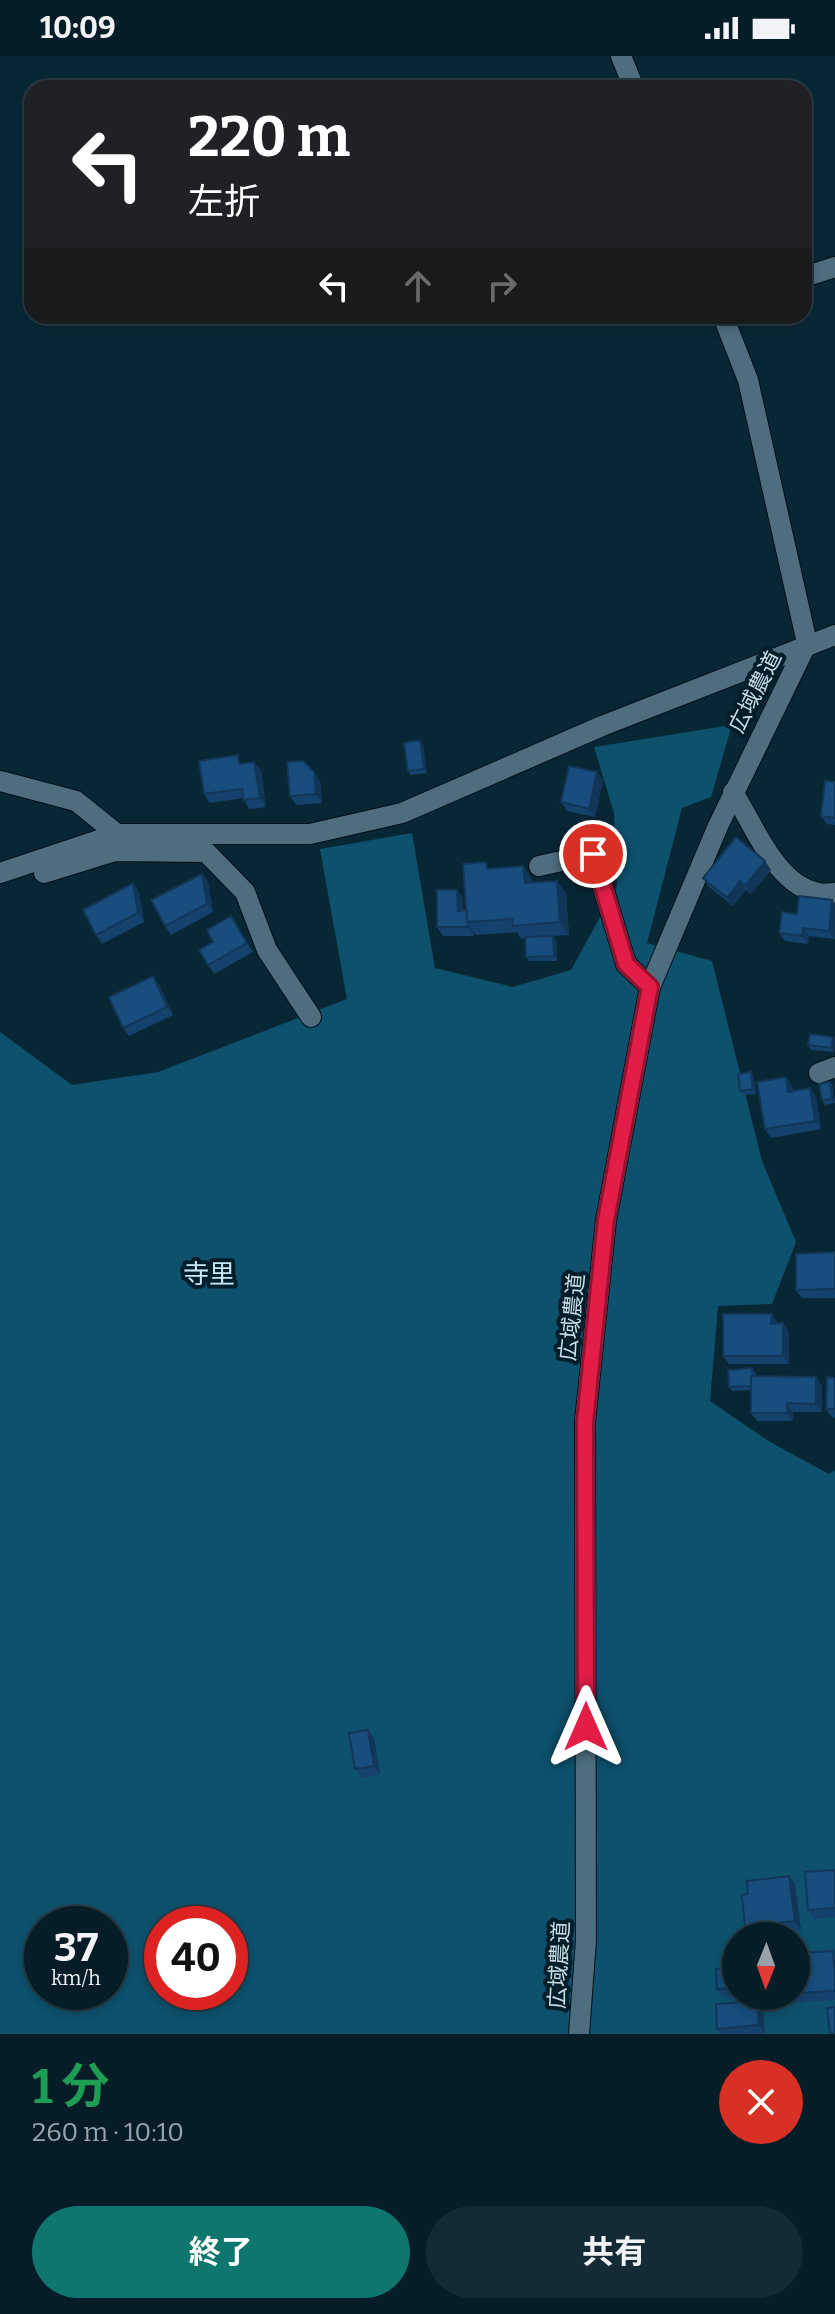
<!DOCTYPE html>
<html lang="ja">
<meta charset="utf-8">
<style>
body{margin:0;font-family:Bitter,"Noto Sans JP",serif;background:#142a34;color:#f1f3f6;height:100vh;display:flex;flex-direction:column;font-size:30px;white-space:nowrap}
*{box-sizing:border-box;margin:0}
p{font-size:26px;color:#98a2a8}
.icon{flex:none;width:44px;height:44px;fill:none;stroke:currentColor;stroke-width:2;stroke-linecap:round;stroke-linejoin:round}
.map{position:relative;height:1978px;overflow:hidden}
.side{display:flex;flex-direction:column;background:#061d28;flex:1}
.side>*{flex:none}
.banner{position:absolute;left:24px;top:24px;width:788px;height:244px;border-radius:24px;box-shadow:0 4px 12px #0003,0 0 0 2px #273b45;background:#202124;color:#fff;overflow:hidden}
.needle{width:52px;rotate:181deg}
.controls{position:absolute;left:722px;top:1866px;display:grid;gap:16px}
.controls a{display:grid;place-items:center;width:88px;height:88px;border-radius:50%;background:#061d28;box-shadow:0 4px 12px #0003,0 0 0 2px #273b45;font-size:40px}
.speed{position:absolute;left:24px;top:1850px;display:flex;gap:16px;font-size:40px;font-weight:700;text-align:center}
.speed>*{display:grid;place-content:center;width:104px;height:104px;border-radius:50%;background:#061d28;box-shadow:0 4px 12px #0003,0 0 0 2px #273b45;line-height:1}
.speed small{font-size:20px;font-weight:400}
.speed .limit{border:12px solid #d22;background:#fff;color:#111}
.pin{position:absolute;display:grid;place-items:center;width:68px;height:68px;color:#fff;margin:-34px;border:4px solid #fff;border-radius:50%;box-shadow:0 2px 8px #0007}
.me{position:absolute;width:88px;margin:-44px;rotate:0deg;stroke-linejoin:round;filter:drop-shadow(0 0 6px #0008)}
.turn{display:flex;align-items:center;gap:28px;height:168px;padding:0 32px;font-size:36px}
.turn .icon{width:104px;height:104px;stroke-width:2.5}
.turn b{display:block;font-size:56px;line-height:68px}
.lanes{display:flex;align-items:center;height:76px;padding:0 32px;background:#0003;justify-content:center;gap:40px;direction:ltr}
.lanes .off{opacity:.35}
.round{display:grid;place-items:center;flex:none;width:84px;height:84px;border-radius:42px;background:#142a34}
.head{display:flex;align-items:center;justify-content:space-between;height:136px;padding:0 32px}
h1{font-size:48px;font-weight:700;line-height:60px;color:#1e9e55}
.action{display:flex;gap:16px;margin-top:auto;padding:16px 32px}
.action a{flex:1;height:92px;border-radius:48px;background:#0f766e;color:#fff;font-size:32px;font-weight:700;line-height:92px;text-align:center}
.action a+a{background:#142a34;color:#f1f3f6}
.status{display:flex;justify-content:space-between;align-items:center;height:56px;padding:0 40px;background:#061d28;direction:ltr}
.status svg{height:22px;fill:currentColor}
.map>svg:first-child{display:block}
</style>
<div class="status"><b>10:09</b><svg viewBox="0 0 49 12"><path d="M0 12V9h3v3zM5 12V6h3v6zM10 12V3h3v9zM15 12V0h3v12zM26 1h20v11H26zM47 4h2v5h-2z"/></svg></div>
<div class="map">
<svg width="835" height="1978" viewBox="0 0 835 1978">
<rect width="100%" height="100%" fill="#082735"/>
<path fill="#0d516d" fill-rule="evenodd" d="M732 669 711 741 682 752 647 887 712 905 762 1105 796 1186 772 1248 718 1250 710 1345 770 1386 829 1418 835 1414V1978H0V976L72 1029 158 1016 347 943 320 793 412 777 435 912 513 931 571 914 617 830 614 757 594 691ZM42 1868H110V1936H42ZM162 1868H230V1936H162ZM736 1880H796V1940H736Z"/>
<g fill="none" stroke-linecap="round" stroke-linejoin="round">
<defs>
<g id="minor">
<polyline points="621,0 634,32"/>
<polyline points="804,221 835,211"/>
<polyline points="0,725 76,745 117,778"/>
<path d="M733 736C757 774 782 845 835 837"/>
<polyline points="539,810 593,798 626,908 650,931"/>
<polyline points="0,817 117,778 310,778 402,757 602,670 835,579"/>
<polyline points="44,817 115,795 206,796 245,836 267,894 311,961"/>
<polyline points="819,1017 835,1011"/>
<polyline points="579,1978 586,1884 585,1366 606,1164 650,931 718,770 807,587 748,324 723,260"/>
</g>
</defs>
<use href="#minor" stroke="#000f19" stroke-width="22"/>
<use href="#minor" stroke="#4e6d7e" stroke-width="20"/>
</g>
<g fill="#15426c">
<polygon points="423,689 427,717 411,719 408,715"/>
<polygon points="244,707 261,714 266,751 249,753 243,742 210,747 204,738"/>
<polygon points="597,716 603,725 595,761 567,755 561,746"/>
<polygon points="320,725 322,747 296,749 290,740"/>
<polygon points="835,726 835,769 827,768 821,760"/>
<polygon points="523,810 532,823 532,827 557,825 566,837 569,879 553,880 556,884 557,905 529,905 526,901 525,882 521,883 517,876 476,879 473,876 474,880 443,880 437,871 463,842 463,854 466,854 491,813"/>
<polygon points="771,814 751,838 746,834 733,850 709,831 703,822"/>
<polygon points="202,818 208,826 213,856 171,879 165,870"/>
<polygon points="133,827 139,836 144,866 102,888 96,879"/>
<polygon points="832,844 835,848 835,883 809,880 808,888 785,885 779,877 797,858"/>
<polygon points="231,860 253,896 214,918 208,909 213,886"/>
<polygon points="159,929 173,959 129,980 123,972"/>
<polygon points="833,981 834,996 811,994 808,989"/>
<polygon points="751,1016 754,1021 756,1038 743,1039 740,1035"/>
<polygon points="786,1021 792,1030 793,1035 810,1032 816,1041 821,1073 771,1082 765,1073"/>
<polygon points="830,1026 833,1031 835,1047 825,1049 822,1044"/>
<polygon points="835,1196 835,1242 802,1242 796,1234"/>
<polygon points="783,1267 789,1276 789,1308 729,1308 723,1300 778,1268"/>
<polygon points="752,1312 755,1317 756,1320 822,1330 822,1356 793,1356 793,1365 757,1365 751,1357 751,1334 732,1335 729,1331"/>
<polygon points="835,1322 835,1362 832,1361 826,1353"/>
<polygon points="374,1683 380,1718 361,1722 355,1713"/>
<polygon points="835,1814 835,1861 814,1863 808,1854"/>
<polygon points="795,1828 801,1874 751,1879 745,1871"/>
<polygon points="833,1895 835,1898 835,1944 790,1947 785,1940 796,1940 796,1897"/>
<polygon points="736,1901 736,1940 751,1940 723,1942 717,1933"/>
<polygon points="757,1945 763,1953 765,1978 721,1978 717,1973"/>
</g>
<g fill="#113658">
<polygon points="420,684 423,689 427,717 424,713"/>
<polygon points="254,706 261,714 266,751 260,742"/>
<polygon points="314,716 320,725 322,747 316,738"/>
<polygon points="597,716 603,725 595,761 589,753"/>
<polygon points="765,805 771,814 751,838 745,830"/>
<polygon points="523,810 532,823 534,840 525,827"/>
<polygon points="202,818 208,826 213,856 207,848"/>
<polygon points="557,825 566,837 569,879 560,866"/>
<polygon points="740,825 746,834 733,850 727,842"/>
<polygon points="133,827 139,836 144,866 138,857"/>
<polygon points="457,834 463,842 464,863 458,855"/>
<polygon points="832,844 835,848 835,883 829,875"/>
<polygon points="467,867 473,876 474,880 468,871"/>
<polygon points="803,872 809,880 808,888 802,880"/>
<polygon points="553,880 556,884 557,905 554,900"/>
<polygon points="153,920 159,929 173,959 167,951"/>
<polygon points="833,981 835,984 834,996 831,992"/>
<polygon points="751,1016 754,1021 756,1038 753,1033"/>
<polygon points="786,1021 792,1030 794,1044 788,1036"/>
<polygon points="830,1026 833,1031 835,1047 832,1043"/>
<polygon points="810,1032 816,1041 821,1073 815,1065"/>
<polygon points="772,1258 778,1267 771,1268"/>
<polygon points="783,1267 789,1276 789,1308 783,1300"/>
<polygon points="816,1321 822,1330 822,1356 816,1348"/>
<polygon points="787,1347 793,1356 793,1365 787,1357"/>
<polygon points="368,1674 374,1683 380,1718 374,1710"/>
<polygon points="789,1820 795,1828 801,1874 795,1865"/>
<polygon points="757,1945 763,1953 765,1978 759,1969"/>
</g>
<g fill="#184d7d" stroke="#113658" stroke-width="2">
<polygon points="420,684 424,713 408,715 404,687"/>
<polygon points="238,699 239,708 254,706 260,742 243,744 242,733 204,738 199,705"/>
<polygon points="303,705 314,716 316,738 290,740 287,706"/>
<polygon points="569,710 597,716 589,753 561,746"/>
<polygon points="825,725 835,726 835,762 821,760"/>
<polygon points="736,781 765,805 745,830 740,825 727,842 703,822"/>
<polygon points="486,806 487,813 523,810 525,827 557,825 560,866 513,870 512,863 467,866 463,808"/>
<polygon points="202,818 207,848 165,870 151,844"/>
<polygon points="133,827 138,857 96,879 83,854"/>
<polygon points="437,834 457,834 458,855 466,854 468,871 437,871"/>
<polygon points="799,840 832,844 829,875 803,872 802,880 779,877 782,856 797,858"/>
<polygon points="231,860 247,887 208,909 199,894 213,886 207,874"/>
<polygon points="553,880 554,900 526,901 525,881"/>
<polygon points="153,920 167,951 123,972 109,941"/>
<polygon points="810,978 833,981 831,992 808,989"/>
<polygon points="751,1016 753,1033 740,1035 738,1018"/>
<polygon points="786,1021 788,1036 810,1032 815,1065 765,1073 757,1026"/>
<polygon points="830,1026 832,1043 822,1044 819,1028"/>
<polygon points="835,1196 835,1233 796,1234 796,1198"/>
<polygon points="723,1258 772,1258 771,1268 783,1267 783,1300 723,1300"/>
<polygon points="752,1312 753,1320 751,1320 751,1330 729,1331 728,1314"/>
<polygon points="751,1320 816,1321 816,1348 787,1347 787,1357 751,1357"/>
<polygon points="827,1321 835,1322 835,1353 826,1353"/>
<polygon points="368,1674 374,1710 355,1713 349,1677"/>
<polygon points="835,1814 835,1852 808,1854 805,1816"/>
<polygon points="789,1820 795,1865 745,1871 742,1839 748,1838 747,1825"/>
<polygon points="833,1895 834,1912 835,1912 835,1935 796,1937 796,1897"/>
<polygon points="730,1901 736,1901 736,1932 717,1933 716,1913 730,1912"/>
<polygon points="757,1945 759,1969 717,1973 716,1948"/>
<polygon points="835,1951 835,1978 830,1978 827,1952"/>
</g>
<g fill="none" stroke-linecap="round" stroke-linejoin="round">
<defs>
<polyline id="route" points="586,1671 585,1366 606,1164 650,931 626,908 593,798"/>
</defs>
<use href="#route" stroke="#92132f" stroke-width="20"/>
<use href="#route" stroke="#e11d48" stroke-width="14"/>
</g>
<g text-anchor="middle" dominant-baseline="central" stroke-width="8" stroke-linejoin="round" paint-order="stroke">
<g font-size="22" fill="#c9dae3" stroke="#001d2a">
<text transform="translate(755 636) rotate(-63)">広域農道</text>
<text transform="translate(572 1261) rotate(-84)">広域農道</text>
<text transform="translate(559 1909) rotate(-87)">広域農道</text>
</g>
<g font-size="26" fill="#c4e7f9" stroke="#001d2a">
<text x="209" y="1218">寺里</text>
</g>
</g>
</svg>
<div class="controls">
<a><svg class="needle" viewBox="-14 -14 28 28"><path d="M0-13l5 13h-10z" fill="#e53935"/><path d="M0 13l5-13h-10z" fill="#98a2a8"/></svg></a>
</div>
<div class="speed"><div>37<small>km/h</small></div><div class="limit">40</div></div>
<div class="pin" style="left:593px;top:798px;background:#d93025"><svg class="icon" aria-label="arrive" viewBox="0 0 24 24"><path d="M6 21V4h12l-3 4 3 4H6"/></svg></div>
<svg class="me" style="left:586px;top:1671px" viewBox="-20 -20 40 40"><path d="M0-17L14 15 0 8-14 15z" fill="#e11d48" stroke="#fff" stroke-width="4"/></svg>
<div class="banner">
<div class="turn"><svg class="icon" aria-label="left" viewBox="0 0 24 24"><path d="M17 20v-9H6M10 6l-5 5 5 5"/></svg><div><b>220 m</b>左折</div></div>
<div class="lanes"><svg class="icon" aria-label="left" viewBox="0 0 24 24"><path d="M17 20v-9H6M10 6l-5 5 5 5"/></svg><svg class="icon off" aria-label="ahead" viewBox="0 0 24 24"><path d="M12 20V5M6 11l6-6 6 6"/></svg><svg class="icon off" aria-label="right" viewBox="0 0 24 24"><path d="M7 20v-9h11M14 6l5 5-5 5"/></svg></div>
</div>
</div>
<section class="side">
<div class="head"><div><h1>1 分</h1><p>260 m · 10:10</p></div><a class="round" style="background:#d93025;color:#fff"><svg class="icon" aria-label="close" viewBox="0 0 24 24"><path d="M6 6l12 12M18 6L6 18"/></svg></a></div>
<div class="action"><a>終了</a><a>共有</a></div>
</section>
